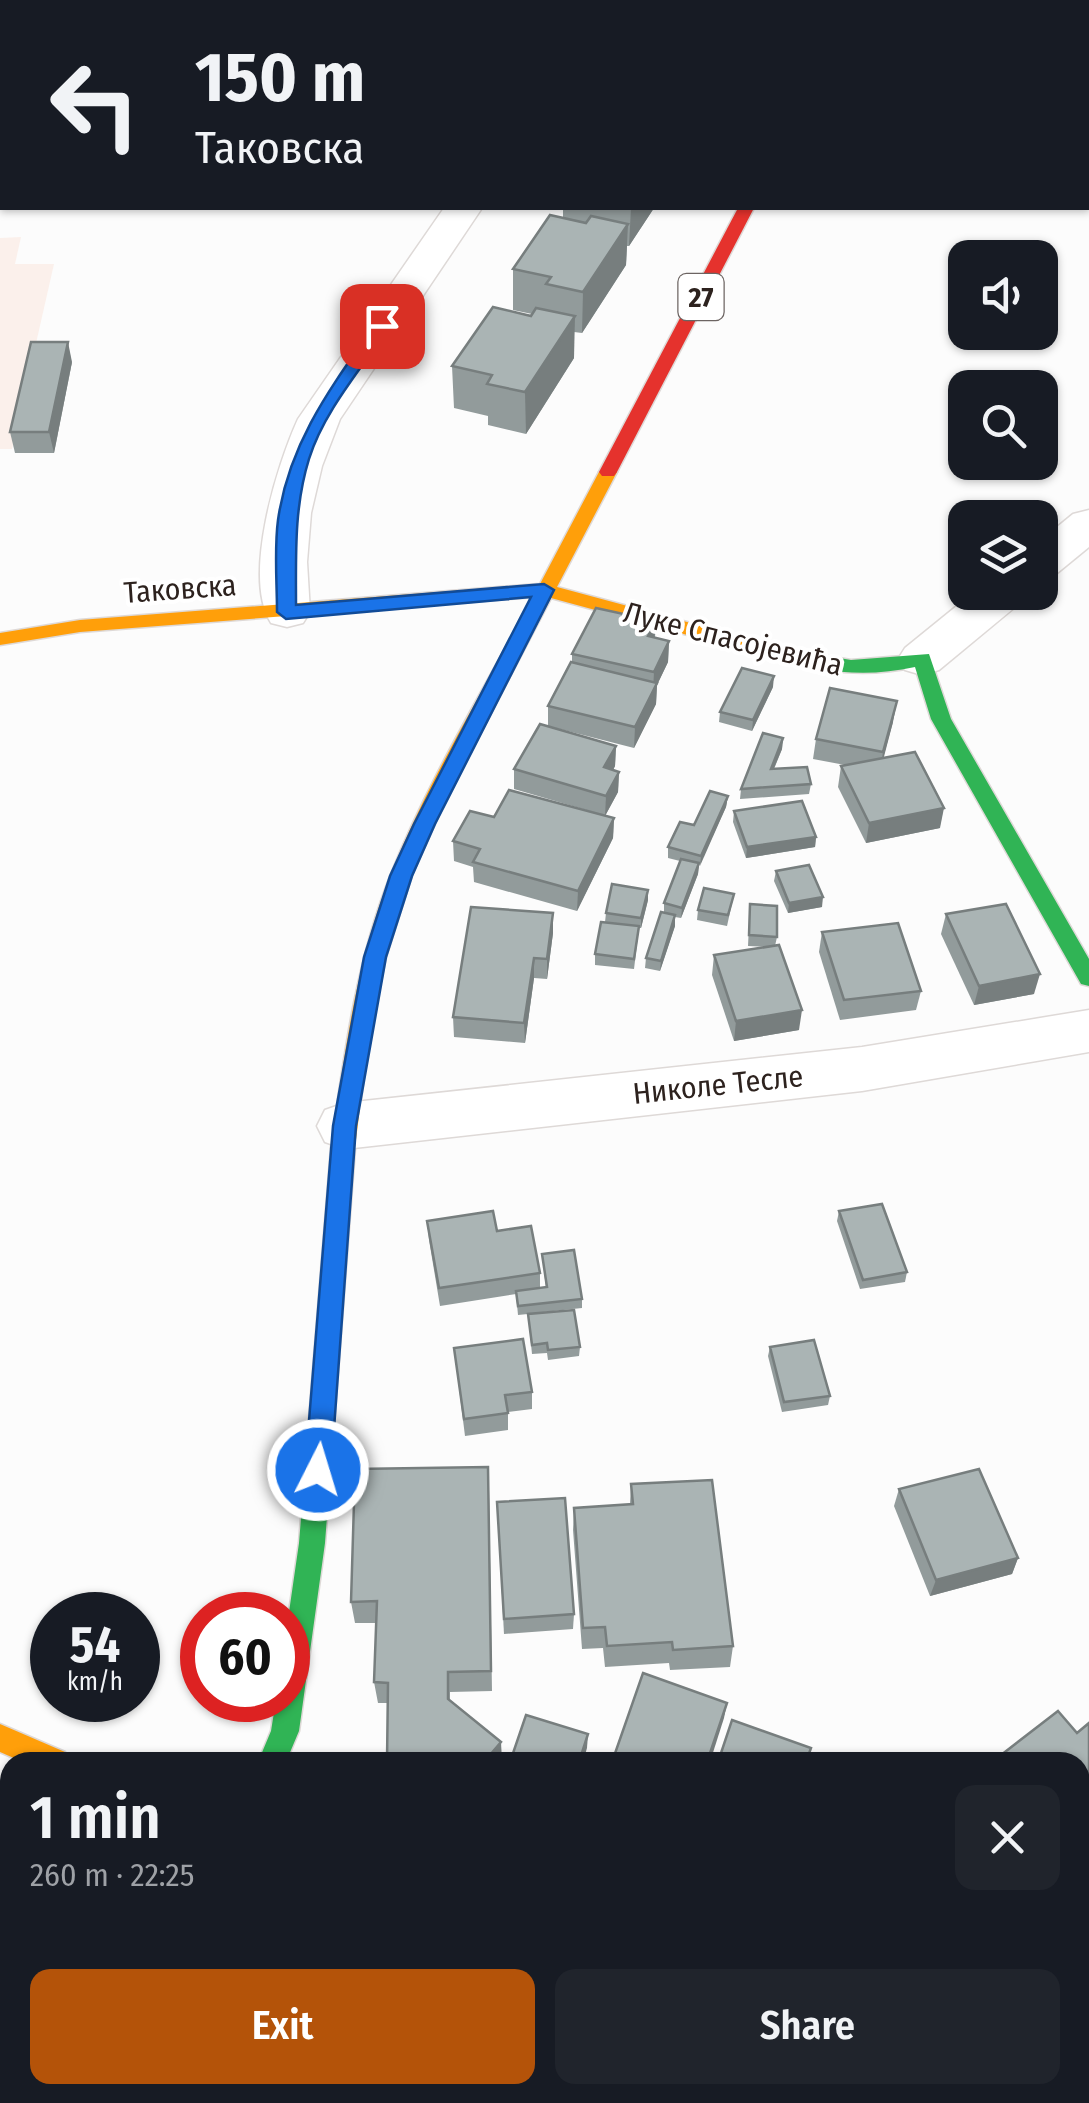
<!DOCTYPE html>
<meta charset="utf-8">
<style>
body{margin:0;font-family:"Fira Sans Condensed",sans-serif;background:#20242c;color:#f1f3f6;height:100vh;display:flex;flex-direction:column;font-size:38px;white-space:nowrap}
*{box-sizing:border-box;margin:0}
p{font-size:32px;color:#9ea1a6}
.icon{flex:none;width:55px;height:55px;fill:none;stroke:currentColor;stroke-width:2;stroke-linecap:round;stroke-linejoin:round}
.map{position:relative;flex:1;overflow:hidden}
.details{position:absolute;left:0px;top:1752px;width:1090px;height:352px;display:flex;flex-direction:column;background:#171b24;border-radius:30px 30px 0 0;box-shadow:0 2px 8px #0004}
.details>*{flex:none}
.guide{position:absolute;left:0px;top:0px;width:1090px;height:210px;box-shadow:0 2px 8px #0004;background:#171b24;color:#f1f3f6;overflow:hidden}
.tools{position:absolute;left:948px;top:240px;display:grid;gap:20px}
.tools a{display:grid;place-items:center;width:110px;height:110px;border-radius:20px;background:#171b24;box-shadow:0 2px 8px #0004;font-size:50px}
.speed{position:absolute;left:30px;top:1592px;display:flex;gap:20px;font-size:50px;font-weight:700;text-align:center}
.speed>*{display:grid;place-content:center;width:130px;height:130px;border-radius:50%;background:#171b24;box-shadow:0 2px 8px #0004;line-height:1}
.speed small{font-size:25px;font-weight:400}
.speed .limit{border:15px solid #d22;background:#fff;color:#111}
.pin{position:absolute;display:grid;place-items:center;width:85px;height:85px;color:#fff;margin:-42px;border-radius:20px;box-shadow:0 5px 15px #0006}
.me{position:absolute;width:110px;margin:-55px;rotate:5deg;stroke-linejoin:round;filter:drop-shadow(0 0 8px #0008)}
.turn{display:flex;align-items:center;gap:35px;height:210px;padding:0 30px;font-size:45px}
.turn .icon{width:130px;height:130px;stroke-width:2.5}
.turn b{display:block;font-size:70px;line-height:85px}
.round{display:grid;place-items:center;flex:none;width:105px;height:105px;border-radius:20px;background:#20242c}
.summary{display:flex;align-items:center;justify-content:space-between;height:170px;padding:0 30px}
h1{font-size:60px;font-weight:600;line-height:75px}
.primary-button{display:flex;gap:20px;margin-top:auto;padding:20px 30px}
.primary-button a{flex:1;height:115px;border-radius:20px;background:#b45309;color:#fff;font-size:40px;font-weight:600;line-height:115px;text-align:center}
.primary-button a+a{background:#20242c;color:#f1f3f6}
.map>svg:first-child{display:block}
</style>
<div class="map">
<svg width="1089" height="2103" viewBox="0 0 1089 2103">
<rect width="100%" height="100%" fill="#fcfcfc"/>
<polygon fill="#fbf0eb" points="21,237 15,264 54,264 12,449 0,449 0,238"/>
<g fill="none" stroke-linecap="round" stroke-linejoin="round">
<defs>
<rect id="lane" x="322" y="0" width="18" height="2"/>
<g id="street">
<path d="M444 208H482L340 419 322 466 311 513 307 562 310 612 303 623 287 627 271 623C242 577 277 465 298 419Z"/>
<polygon points="1089,510 1089,547 1056,574 1040,579 1040,541 1073,514"/>
<polygon points="974,592 1027,592 1020,603 939,670 922,675 905,670 898,659 905,648"/>
<polygon points="1089,1010 1089,1052 862,1091 345,1149 325,1142 317,1126 325,1110 345,1103 862,1047"/>
</g>
<g id="fast">
<path d="M780 648 851 660 929 654 951 719 1089 959V986L1081 984 931 719 915 667C866 678 821 672 773 659L770 654 773 649Z"/>
<polygon points="343,1138 351,1141 355,1148 325,1543 299,1731 286,1762 258,1762 271,1731 276,1700 288,1700 288,1619 299,1543 331,1148 335,1141"/>
<polygon points="1089,1999 1089,2034 1080,2037 1080,2003"/>
</g>
<g id="slow">
<path d="M608 467 617 472 557 587 787 649 790 654 780 660 551 598 446 799 412 875 386 957 368 1043 355 1148 351 1155H335L331 1148C344 1056 356 961 391 874 429 778 485 688 533 597L80 632 0 645V633L80 620 540 584 599 472Z"/>
<polygon points="0,1724 65,1752 69,1762 23,1762 0,1752"/>
<polygon points="976,2095 1013,2095 1009,2103 972,2103"/>
</g>
<g id="jam">
<polygon points="738,208 754,208 617,472 614,476 602,476 599,472"/>
<polygon points="586,2095 618,2095 619,2103 587,2103"/>
<polygon points="816,2095 862,2095 866,2103 820,2103"/>
</g>
</defs>
<use href="#lane" stroke="#ded9d7" stroke-width="2"/>
<use href="#street" stroke="#ded9d7" stroke-width="3"/>
<use href="#fast" stroke="#ded9d7" stroke-width="3"/>
<use href="#slow" stroke="#ded9d7" stroke-width="3"/>
<use href="#jam" stroke="#ded9d7" stroke-width="3"/>
<use href="#lane" fill="#fff" fill-rule="evenodd"/>
<use href="#street" fill="#fff" fill-rule="evenodd"/>
<use href="#fast" fill="#30b455" fill-rule="evenodd"/>
<use href="#slow" fill="#ff9f0a" fill-rule="evenodd"/>
<use href="#jam" fill="#e5322d" fill-rule="evenodd"/>
</g>
<g fill="#929b9b">
<rect x="655" y="0" width="96" height="2"/>
<polygon points="563,208 654,208 629,246 627,246 626,265 582,333 574,332 574,358 526,434 488,425 488,416 454,408 452,366 531,316 532,314 513,310 513,269 563,218"/>
<polygon points="72,362 54,453 15,453 10,432"/>
<polygon points="656,621 655,638 669,641 668,662 657,685 656,704 634,748 548,726 548,706 572,662 572,654"/>
<polygon points="773,687 752,731 719,722 720,712"/>
<polygon points="893,722 883,758 940,828 866,843 838,787 841,766 845,765 813,759 816,739"/>
<polygon points="783,738 782,749 774,769 811,784 809,794 740,799 741,789"/>
<polygon points="616,746 615,766 613,770 619,772 618,792 605,816 614,818 613,838 577,911 474,882 473,867 454,861 453,841 494,817 600,814 514,789 514,769"/>
<polygon points="728,796 726,807 699,866 698,874 681,918 675,917 675,926 660,971 645,968 646,958 664,913 664,903 680,861 668,858 668,847"/>
<polygon points="734,811 816,837 815,847 746,858 733,822"/>
<polygon points="776,871 822,907 788,913 774,881"/>
<polygon points="648,890 648,900 641,928 639,928 634,969 595,965 595,954 605,922 606,913"/>
<polygon points="734,894 727,926 697,920 698,910"/>
<polygon points="750,904 777,937 775,946 799,1030 734,1041 712,975 714,955 769,947 748,946"/>
<polygon points="553,913 553,933 547,979 534,978 525,1043 454,1037 453,1017"/>
<polygon points="946,914 1034,994 974,1005 941,934"/>
<polygon points="822,932 921,991 916,1010 840,1020 819,952"/>
<polygon points="839,1211 907,1272 905,1282 860,1289 837,1221"/>
<polygon points="427,1221 497,1231 540,1273 540,1288 546,1288 542,1254 582,1299 582,1308 544,1312 580,1347 579,1356 548,1360 547,1353 532,1354 528,1314 518,1315 516,1294 440,1306 429,1240"/>
<polygon points="770,1347 830,1396 828,1405 782,1412 768,1356"/>
<polygon points="454,1348 532,1392 532,1409 508,1412 508,1430 465,1436"/>
<polygon points="631,1484 733,1646 730,1667 670,1670 669,1663 605,1667 603,1648 582,1649 573,1530 574,1508 630,1504"/>
<polygon points="899,1489 1018,1558 1012,1574 930,1596 894,1506"/>
<polygon points="489,1490 492,1691 450,1692 450,1701 502,1761 388,1703 378,1703 374,1682 376,1623 355,1623 351,1602"/>
<polygon points="497,1502 574,1614 573,1629 504,1634"/>
</g>
<g fill="#777e7e">
<polygon points="734,0 751,0 751,2 732,2"/>
<polygon points="631,208 654,208 629,246"/>
<polygon points="628,224 626,265 582,333 583,292"/>
<polygon points="575,316 574,358 526,434 525,392"/>
<polygon points="68,342 72,362 54,453 49,432"/>
<polygon points="656,621 654,642 648,636"/>
<polygon points="669,641 668,662 657,685 656,704 634,748 635,727 653,691 654,672"/>
<polygon points="774,676 773,687 752,731 753,720"/>
<polygon points="897,701 893,722 880,772 883,752"/>
<polygon points="783,738 782,749 769,780 771,769"/>
<polygon points="616,746 615,766 604,788 604,767"/>
<polygon points="619,772 618,792 605,816 606,796"/>
<polygon points="728,796 726,807 700,866 701,856"/>
<polygon points="944,808 940,828 866,843 869,823"/>
<polygon points="614,818 613,838 577,911 578,891"/>
<polygon points="816,837 815,847 746,858 747,847"/>
<polygon points="699,863 698,874 681,918 682,908"/>
<polygon points="648,890 648,900 641,928 641,918"/>
<polygon points="823,897 822,907 788,913 789,903"/>
<polygon points="553,913 553,933 547,979 547,959"/>
<polygon points="675,915 675,926 660,971 661,961"/>
<polygon points="534,958 534,978 525,1043 524,1023"/>
<polygon points="1040,974 1034,994 974,1005 979,986"/>
<polygon points="802,1010 799,1030 734,1041 736,1021"/>
<polygon points="1018,1558 1012,1574 930,1596 936,1580"/>
<polygon points="727,1703 724,1718 710,1762 707,1762"/>
<polygon points="588,1734 587,1748 583,1762 579,1762"/>
<polygon points="501,1742 502,1761 501,1762 484,1762"/>
<polygon points="1089,1881 1089,1889 1080,1896 1080,1891"/>
<polygon points="186,2095 199,2095 198,2103 186,2103"/>
</g>
<g fill="#aab4b4" stroke="#777e7e" stroke-width="2.5">
<polygon points="670,0 734,0 732,2 685,2"/>
<polygon points="550,215 586,223 591,216 628,224 583,292 546,284 551,277 513,269"/>
<polygon points="493,307 531,316 536,308 575,316 525,392 487,384 492,375 452,366"/>
<polygon points="31,342 68,342 49,432 10,432"/>
<polygon points="596,608 656,621 648,636 669,641 654,672 572,654"/>
<polygon points="571,662 657,683 635,727 548,706"/>
<polygon points="742,668 774,676 753,720 720,712"/>
<polygon points="830,688 897,701 883,752 816,739"/>
<polygon points="540,724 616,746 604,767 619,772 606,796 514,769"/>
<polygon points="763,733 783,738 771,769 807,767 811,784 741,789"/>
<polygon points="915,752 944,808 869,823 841,766"/>
<polygon points="509,790 614,818 578,891 473,862 480,849 453,841 470,811 494,817"/>
<polygon points="710,791 728,796 701,856 668,847 680,822 694,825"/>
<polygon points="802,801 816,837 747,847 734,811"/>
<polygon points="681,859 699,863 682,908 664,903"/>
<polygon points="809,865 823,897 789,903 776,871"/>
<polygon points="612,884 648,890 641,918 606,913"/>
<polygon points="704,888 734,894 728,915 698,910"/>
<polygon points="750,904 777,906 777,937 749,935"/>
<polygon points="1006,904 1040,974 979,986 946,914"/>
<polygon points="471,907 553,913 547,959 534,958 524,1023 453,1017"/>
<polygon points="661,912 675,915 661,961 646,958"/>
<polygon points="601,922 639,926 634,959 595,954"/>
<polygon points="898,923 921,991 844,1000 822,932"/>
<polygon points="779,945 802,1010 736,1021 714,955"/>
<polygon points="882,1204 907,1272 863,1280 839,1211"/>
<polygon points="493,1211 497,1231 531,1226 540,1273 439,1288 427,1221"/>
<polygon points="574,1250 582,1299 518,1306 516,1291 547,1287 542,1254"/>
<polygon points="574,1310 580,1347 548,1350 547,1343 532,1345 528,1314"/>
<polygon points="523,1339 532,1392 505,1395 508,1413 464,1419 454,1348"/>
<polygon points="814,1340 830,1396 784,1402 770,1347"/>
<polygon points="488,1467 491,1671 448,1672 448,1699 501,1742 484,1762 387,1762 388,1683 374,1682 377,1601 351,1602 355,1469"/>
<polygon points="979,1469 1018,1558 936,1580 899,1489"/>
<polygon points="712,1480 733,1646 673,1650 672,1642 607,1646 605,1627 583,1628 574,1508 633,1504 631,1484"/>
<polygon points="565,1498 574,1614 504,1619 497,1502"/>
<polygon points="643,1673 727,1703 707,1762 612,1762"/>
<polygon points="1058,1711 1077,1733 1089,1723 1089,1881 1083,1886 1080,1882 1080,1762 992,1762"/>
<polygon points="526,1715 588,1734 579,1762 510,1762"/>
<polygon points="732,1720 811,1748 806,1762 718,1762"/>
<polygon points="0,2010 10,2010 10,2095 186,2095 186,2103 0,2103"/>
</g>
<path fill="#1a73e8" stroke="#114b97" stroke-width="2.5" d="M376 323 390 326C362 368 324 411 309 459 294 507 296 555 296 605L544 584 554 590 435 824 412 876 386 957 356 1126 331 1470 327 1478 318 1482 308 1478 305 1470 333 1126 364 957 390 876 414 824 531 597 286 619 277 612C277 582 274 550 278 520 289 442 332 386 376 323Z"/>
<g text-anchor="middle" dominant-baseline="central" stroke-width="8" stroke-linejoin="round" paint-order="stroke">
<rect fill="#fff" stroke="#6c6462" stroke-width="2.5" x="678.5" y="274" width="45" height="46" rx="8"/>
<g font-size="28" font-weight="bold" fill="#2d221e">
<text x="701" y="297">27</text>
</g>
<g font-size="30" fill="#2d221e" stroke="#fff">
<text transform="translate(180 589) rotate(-4)">Таковска</text>
<text transform="translate(733 639) rotate(14)">Луке Спасојевића</text>
<text transform="translate(718 1085) rotate(-6)">Николе Тесле</text>
</g>
</g>
</svg>
<div class="tools">
<a><svg class="icon" aria-label="sound" viewBox="0 0 24 24"><path d="M4 9h4l5-4v14l-5-4H4zM17 9q2 3 0 6"/></svg></a>
<a><svg class="icon" aria-label="search" viewBox="0 0 24 24"><circle cx="10" cy="10" r="6"/><path d="M15 15l6 6"/></svg></a>
<a><svg class="icon" aria-label="layers" viewBox="0 0 24 24"><path d="M12 4l9 5-9 5-9-5zM3 14l9 5 9-5"/></svg></a>
</div>
<div class="speed"><div>54<small>km/h</small></div><div class="limit">60</div></div>
<div class="pin" style="left:382px;top:326px;background:#d93025"><svg class="icon" aria-label="arrive" viewBox="0 0 24 24"><path d="M6 21V4h12l-3 4 3 4H6"/></svg></div>
<svg class="me" style="left:318px;top:1470px" viewBox="-20 -20 40 40"><circle r="17" fill="#1a73e8" stroke="#fff" stroke-width="3"/><path d="M0-11L8 9 0 5-8 9z" fill="#fff"/></svg>
<div class="guide">
<div class="turn"><svg class="icon" aria-label="left" viewBox="0 0 24 24"><path d="M17 20v-9H6M10 6l-5 5 5 5"/></svg><div><b>150 m</b>Таковска</div></div>
</div>
<section class="details">
<div class="summary"><div><h1>1 min</h1><p>260 m · 22:25</p></div><a class="round"><svg class="icon" aria-label="close" viewBox="0 0 24 24"><path d="M6 6l12 12M18 6L6 18"/></svg></a></div>
<div class="primary-button"><a>Exit</a><a>Share</a></div>
</section>
</div>
